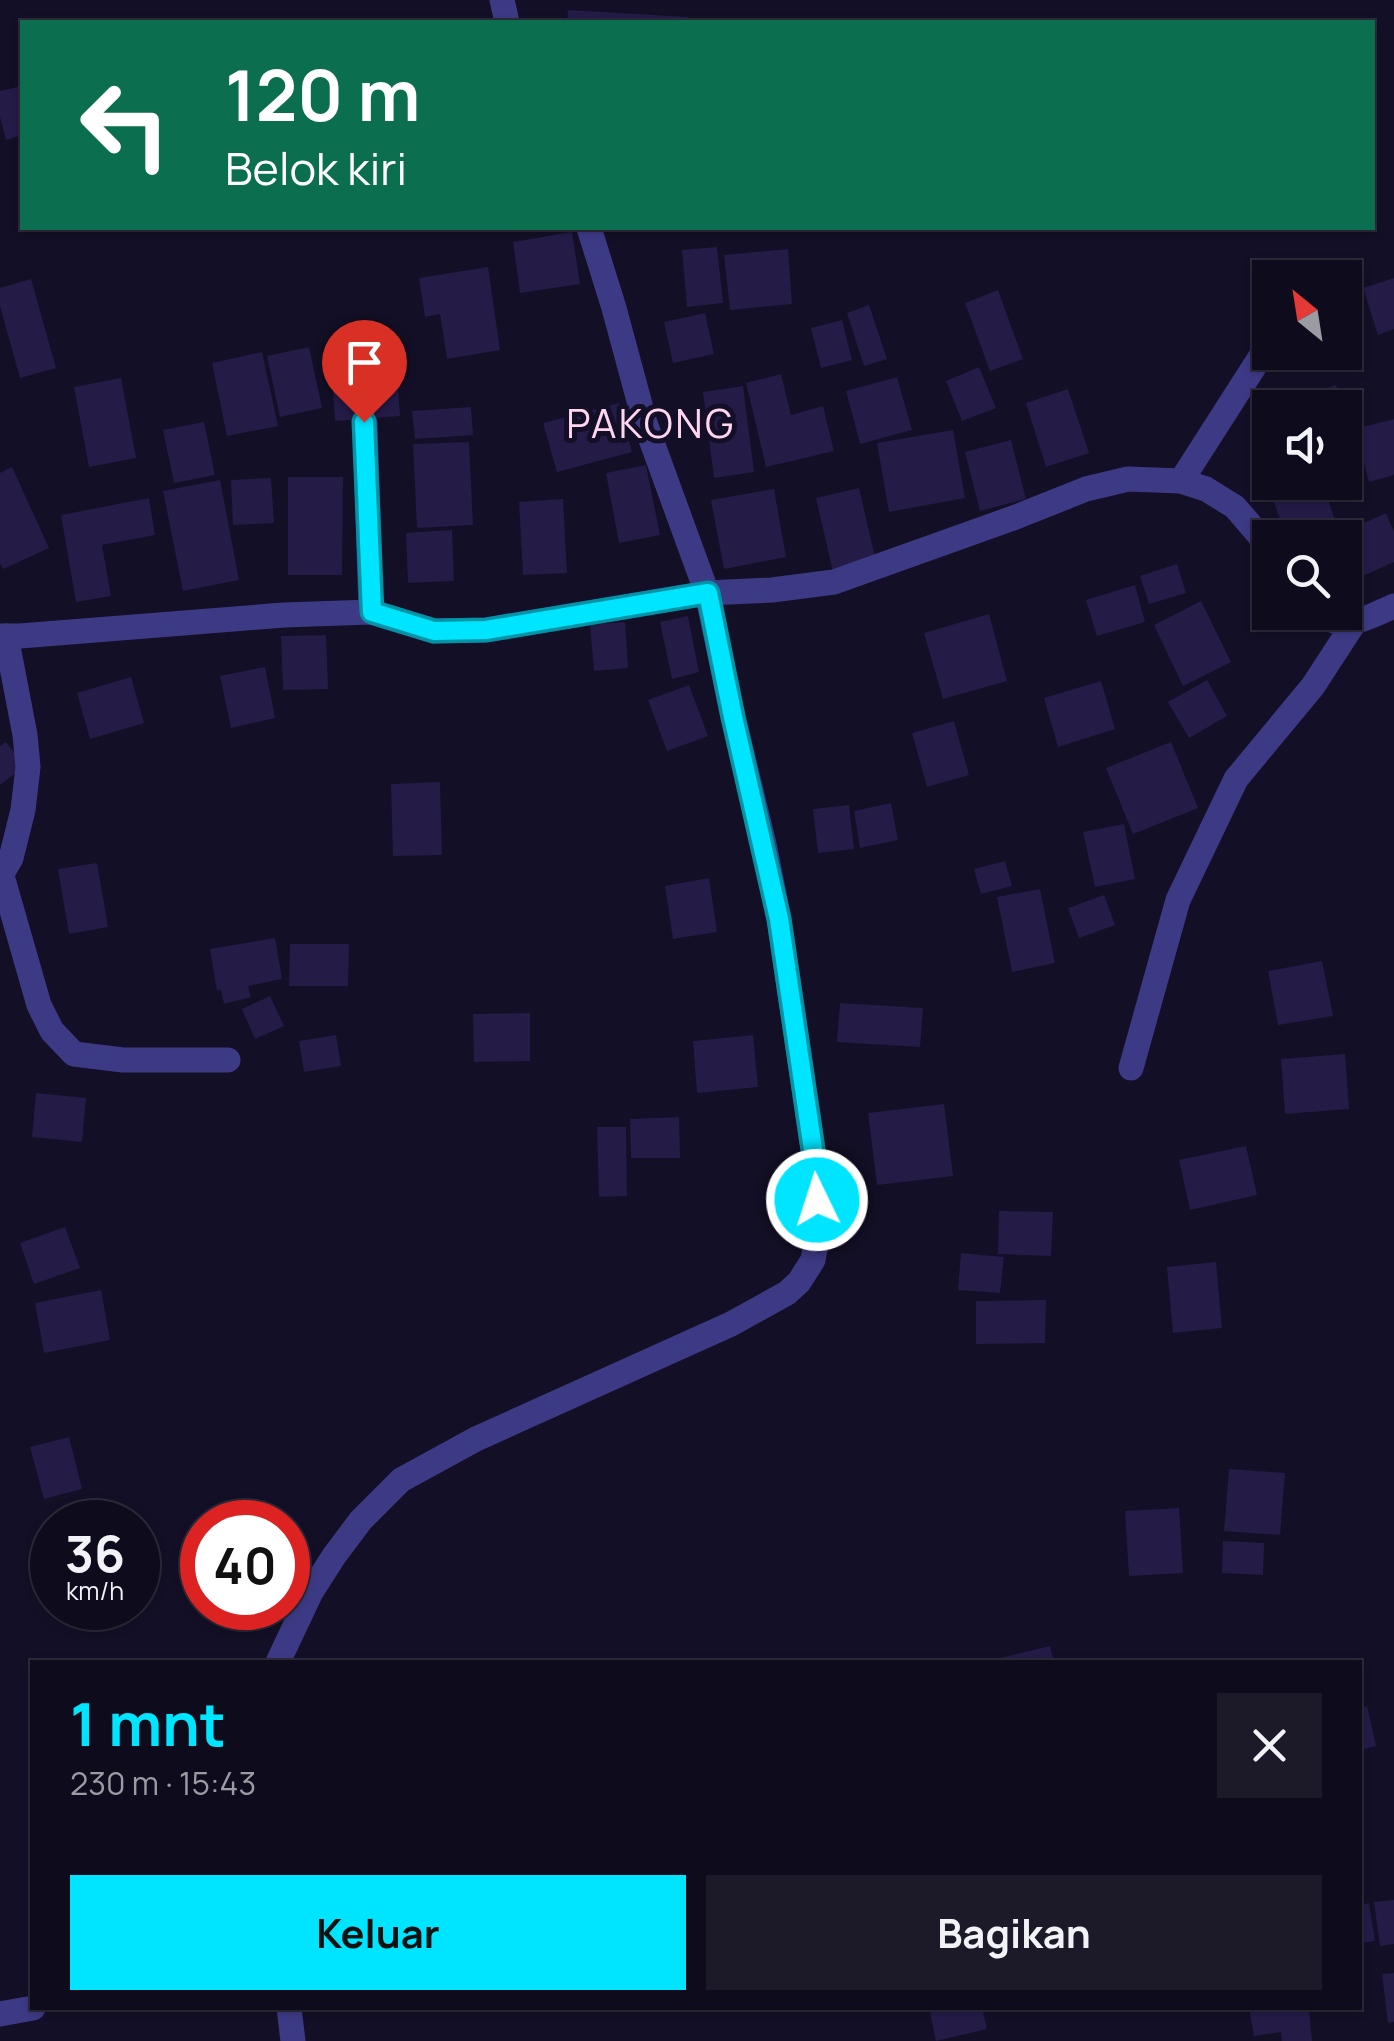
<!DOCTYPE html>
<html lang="id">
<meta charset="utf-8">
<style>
body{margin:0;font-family:Manrope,sans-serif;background:#1c1929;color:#f1f3f6;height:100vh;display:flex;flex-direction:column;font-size:38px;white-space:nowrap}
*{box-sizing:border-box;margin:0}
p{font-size:32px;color:#9b9ba3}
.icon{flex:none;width:55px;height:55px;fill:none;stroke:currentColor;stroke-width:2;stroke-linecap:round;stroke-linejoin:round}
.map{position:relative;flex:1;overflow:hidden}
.drawer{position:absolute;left:30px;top:1660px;width:1332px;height:350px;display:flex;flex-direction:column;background:#0e0b1c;border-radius:0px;box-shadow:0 2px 8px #0004,0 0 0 2px #2e2b3b}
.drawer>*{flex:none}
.banner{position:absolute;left:20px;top:20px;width:1355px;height:210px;border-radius:0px;box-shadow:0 2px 8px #0004,0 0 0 2px #2e2b3b;background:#0b6e4f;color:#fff;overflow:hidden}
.needle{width:65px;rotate:330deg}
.controls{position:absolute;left:1252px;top:260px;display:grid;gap:20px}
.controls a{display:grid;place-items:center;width:110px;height:110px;border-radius:0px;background:#0e0b1c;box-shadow:0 2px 8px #0004,0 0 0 2px #2e2b3b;font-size:50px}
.speed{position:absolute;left:30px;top:1500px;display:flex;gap:20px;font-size:50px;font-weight:700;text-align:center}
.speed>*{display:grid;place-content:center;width:130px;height:130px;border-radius:50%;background:#0e0b1c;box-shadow:0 2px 8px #0004,0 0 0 2px #2e2b3b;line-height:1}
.speed small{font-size:25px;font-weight:400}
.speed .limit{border:15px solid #d22;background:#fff;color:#111}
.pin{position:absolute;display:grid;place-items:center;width:85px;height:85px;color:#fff;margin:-102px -42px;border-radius:50% 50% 50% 0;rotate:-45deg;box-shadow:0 0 10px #0007}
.pin .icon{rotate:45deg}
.me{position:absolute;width:110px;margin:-55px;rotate:356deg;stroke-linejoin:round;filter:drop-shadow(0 0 8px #0008)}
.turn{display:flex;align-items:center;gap:35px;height:210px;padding:0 40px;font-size:45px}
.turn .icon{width:130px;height:130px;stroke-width:2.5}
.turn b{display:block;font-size:70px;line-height:85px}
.round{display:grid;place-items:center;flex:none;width:105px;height:105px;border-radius:0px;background:#1c1929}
.summary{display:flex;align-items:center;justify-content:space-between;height:170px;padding:0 40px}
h1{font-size:60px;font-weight:700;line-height:75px;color:#00e5ff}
.button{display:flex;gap:20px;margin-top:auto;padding:20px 40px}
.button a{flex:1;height:115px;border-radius:0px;background:#00e5ff;color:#111;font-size:40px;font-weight:700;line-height:115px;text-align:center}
.button a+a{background:#1c1929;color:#f1f3f6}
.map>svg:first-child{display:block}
</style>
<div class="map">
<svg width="1394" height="2041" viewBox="0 0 1394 2041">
<rect width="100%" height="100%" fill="#130f26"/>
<g fill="#241b47">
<polygon points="568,10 688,17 688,22 567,22"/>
<polygon points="22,86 22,135 6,140 0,117 0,91"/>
<polygon points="572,232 580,284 520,293 513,242"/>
<polygon points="717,247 723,303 687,307 682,250"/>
<polygon points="788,249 792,304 730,310 724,255"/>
<polygon points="488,267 500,350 447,359 440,314 425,317 419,278"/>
<polygon points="1394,278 1394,329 1378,335 1363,288"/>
<polygon points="31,279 56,368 20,378 0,306 0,288"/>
<polygon points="998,290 1023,359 990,371 965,303"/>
<polygon points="869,305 887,359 864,366 847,313"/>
<polygon points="705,313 714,354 673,363 664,322"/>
<polygon points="842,320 852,360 821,368 811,328"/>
<polygon points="309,347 322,408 280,417 267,356"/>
<polygon points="262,352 278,426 227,436 212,363"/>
<polygon points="396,357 400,416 335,421 331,363"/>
<polygon points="979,367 996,408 962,421 946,381"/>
<polygon points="781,374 791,415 823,406 834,451 766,467 746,383"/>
<polygon points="897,377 912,430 860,444 846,391"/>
<polygon points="121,378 136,458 89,467 74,387"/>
<polygon points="1336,385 1344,408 1306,408 1302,396"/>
<polygon points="743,386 754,472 714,478 703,392"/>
<polygon points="1068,389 1089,453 1046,467 1026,403"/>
<polygon points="619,403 632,452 557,472 543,423"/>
<polygon points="471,407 473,435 415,439 412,411"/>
<polygon points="1394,419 1394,475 1369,482 1355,429"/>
<polygon points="204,422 215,475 174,483 163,430"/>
<polygon points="953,430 965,498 889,512 877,443"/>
<polygon points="1011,440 1026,499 980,511 965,452"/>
<polygon points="469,442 473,525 417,528 413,444"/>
<polygon points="1270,445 1270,485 1256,451"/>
<polygon points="646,465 660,535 619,543 606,473"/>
<polygon points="12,467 49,548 3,569 0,563 0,473"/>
<polygon points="288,477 343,477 342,575 288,575"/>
<polygon points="271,478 274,523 233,525 231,480"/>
<polygon points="220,480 239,580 183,591 163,491"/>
<polygon points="1289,482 1322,482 1336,523 1294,538 1286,538 1270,489"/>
<polygon points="859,488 876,562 833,572 816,498"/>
<polygon points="774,489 786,557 724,569 711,500"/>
<polygon points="149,498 155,535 102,545 111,596 76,602 61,515"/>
<polygon points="563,499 567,573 523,575 519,502"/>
<polygon points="1386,513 1394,532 1394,562 1345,584 1345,538 1331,538"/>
<polygon points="452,530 454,581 408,583 406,533"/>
<polygon points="1177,564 1186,593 1149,604 1140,576"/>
<polygon points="1135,585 1145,622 1097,636 1086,600"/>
<polygon points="1201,601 1231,662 1183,686 1154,625"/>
<polygon points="989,614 1007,681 943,699 924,633"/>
<polygon points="688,616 699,672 672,679 660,622"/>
<polygon points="625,622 628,668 594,671 590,625"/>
<polygon points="326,635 328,689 283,690 281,636"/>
<polygon points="265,667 275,718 231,728 220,676"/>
<polygon points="131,677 144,723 90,739 77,693"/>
<polygon points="1207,680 1227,716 1189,738 1168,702"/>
<polygon points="1101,681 1115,729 1058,747 1044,698"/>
<polygon points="689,685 708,736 667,751 648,700"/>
<polygon points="954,721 969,775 927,787 912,733"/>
<polygon points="6,742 25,766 0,785 0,746"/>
<polygon points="1171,742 1198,808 1133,834 1106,768"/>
<polygon points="440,782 442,855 393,856 391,784"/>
<polygon points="891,803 898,840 860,848 854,811"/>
<polygon points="849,805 854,849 818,853 813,809"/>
<polygon points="1124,824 1135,879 1095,887 1083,832"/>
<polygon points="1005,861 1012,886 981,894 974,869"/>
<polygon points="97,863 108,927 69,934 58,869"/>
<polygon points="709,878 717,932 673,939 665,886"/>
<polygon points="1040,889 1055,963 1012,972 997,897"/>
<polygon points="1104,895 1115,925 1079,938 1068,908"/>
<polygon points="275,938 282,979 248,986 251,997 224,1004 221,990 217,991 210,949"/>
<polygon points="290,944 349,944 348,986 289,986"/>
<polygon points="1322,961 1333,1016 1278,1025 1268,971"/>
<polygon points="270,996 284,1026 255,1039 242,1009"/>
<polygon points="840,1003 923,1008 920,1047 837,1042"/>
<polygon points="530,1013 530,1061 474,1062 473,1014"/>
<polygon points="336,1035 341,1066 304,1072 299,1041"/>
<polygon points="753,1035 758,1087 697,1093 693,1041"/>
<polygon points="1345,1054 1349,1109 1285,1114 1281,1059"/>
<polygon points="36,1093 86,1098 82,1142 32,1137"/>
<polygon points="944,1104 953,1176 877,1185 868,1113"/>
<polygon points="679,1117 680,1158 631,1158 630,1119"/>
<polygon points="597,1127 626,1127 627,1196 599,1197"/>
<polygon points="1246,1146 1257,1195 1190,1210 1179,1160"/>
<polygon points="999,1211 1053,1212 1051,1256 998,1254"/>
<polygon points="65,1227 80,1268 34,1284 20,1243"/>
<polygon points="961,1253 1004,1257 1000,1293 958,1290"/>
<polygon points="1216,1262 1222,1328 1173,1333 1167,1267"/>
<polygon points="101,1290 110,1340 44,1353 35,1303"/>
<polygon points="1046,1300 1045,1343 976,1344 976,1301"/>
<polygon points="69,1437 82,1489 44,1499 30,1447"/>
<polygon points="1229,1469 1285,1473 1280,1535 1224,1531"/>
<polygon points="1179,1508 1183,1573 1129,1576 1125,1511"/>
<polygon points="1223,1541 1264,1543 1263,1575 1222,1573"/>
<polygon points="1050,1646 1054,1662 989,1662 989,1661"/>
<polygon points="1367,1706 1376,1746 1360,1750 1360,1708"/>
<polygon points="1394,1900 1394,1944 1380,1946 1374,1902"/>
<polygon points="1369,1903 1375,1941 1360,1943 1360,1905"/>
<polygon points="1394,1973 1394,2022 1388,2023 1382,1974"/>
<polygon points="929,2008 982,2008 987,2029 936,2041"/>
<polygon points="1249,2008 1309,2008 1312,2041 1282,2041 1281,2032 1254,2036"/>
</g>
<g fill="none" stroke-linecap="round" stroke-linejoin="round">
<g stroke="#3d3a85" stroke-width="25">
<polyline points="365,423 371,612"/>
<polyline points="1181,481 1270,342"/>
<path d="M1319 612C1344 634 1368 617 1394 606"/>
<polyline points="0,636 20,636 284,615 371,612 434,631 486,630 707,593 772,590 834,582 1016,517 1086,489 1128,479 1181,481 1206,489 1235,507 1270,548"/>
<polyline points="2,876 39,1005 52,1031 74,1054 123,1060 228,1060"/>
<polyline points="0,877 11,858 23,810 28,767 25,735 6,636"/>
<polyline points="1131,1068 1178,900 1236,779 1313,686 1354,623"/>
</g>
<g stroke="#3d3a85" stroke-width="25">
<polyline points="502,0 507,22"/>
<polyline points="278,1662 311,1592 334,1556 361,1520 401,1480 476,1439 731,1324 787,1293 799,1282 813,1260 818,1231 816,1170 779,919 764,844 733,717 707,593 645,423 614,308 589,228"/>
<polyline points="289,2008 293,2041"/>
<polyline points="0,2014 33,2008"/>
</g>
</g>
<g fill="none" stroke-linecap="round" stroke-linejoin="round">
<defs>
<polyline id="route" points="364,422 372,612 434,631 486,630 708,593 733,717 779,919 816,1170 817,1200"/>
</defs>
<use href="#route" stroke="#0095a6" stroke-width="25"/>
<use href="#route" stroke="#00e5ff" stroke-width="18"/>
</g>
<g text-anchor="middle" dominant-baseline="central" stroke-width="10" stroke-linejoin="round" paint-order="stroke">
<g font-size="40" letter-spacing="2.5" fill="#ffd6f0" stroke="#130f26">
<text x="651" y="422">PAKONG</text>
</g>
</g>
</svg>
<div class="controls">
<a><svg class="needle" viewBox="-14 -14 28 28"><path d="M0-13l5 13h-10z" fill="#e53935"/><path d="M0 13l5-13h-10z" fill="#9b9ba3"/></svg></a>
<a><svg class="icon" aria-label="sound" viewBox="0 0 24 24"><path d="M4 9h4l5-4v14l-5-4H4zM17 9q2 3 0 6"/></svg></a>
<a><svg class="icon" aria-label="search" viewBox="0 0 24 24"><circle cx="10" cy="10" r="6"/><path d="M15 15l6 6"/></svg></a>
</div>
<div class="speed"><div>36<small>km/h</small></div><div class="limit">40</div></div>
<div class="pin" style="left:364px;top:422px;background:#d93025"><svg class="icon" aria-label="arrive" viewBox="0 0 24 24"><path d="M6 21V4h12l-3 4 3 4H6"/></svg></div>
<svg class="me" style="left:817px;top:1200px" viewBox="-20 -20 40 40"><circle r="17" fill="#00e5ff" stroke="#fff" stroke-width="3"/><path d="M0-11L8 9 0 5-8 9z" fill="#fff"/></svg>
<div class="banner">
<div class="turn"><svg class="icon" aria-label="left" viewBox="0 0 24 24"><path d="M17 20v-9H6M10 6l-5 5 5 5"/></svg><div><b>120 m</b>Belok kiri</div></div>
</div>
<section class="drawer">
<div class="summary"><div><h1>1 mnt</h1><p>230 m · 15:43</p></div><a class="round"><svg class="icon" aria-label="close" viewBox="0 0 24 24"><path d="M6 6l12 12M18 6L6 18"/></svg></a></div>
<div class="button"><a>Keluar</a><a>Bagikan</a></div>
</section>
</div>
